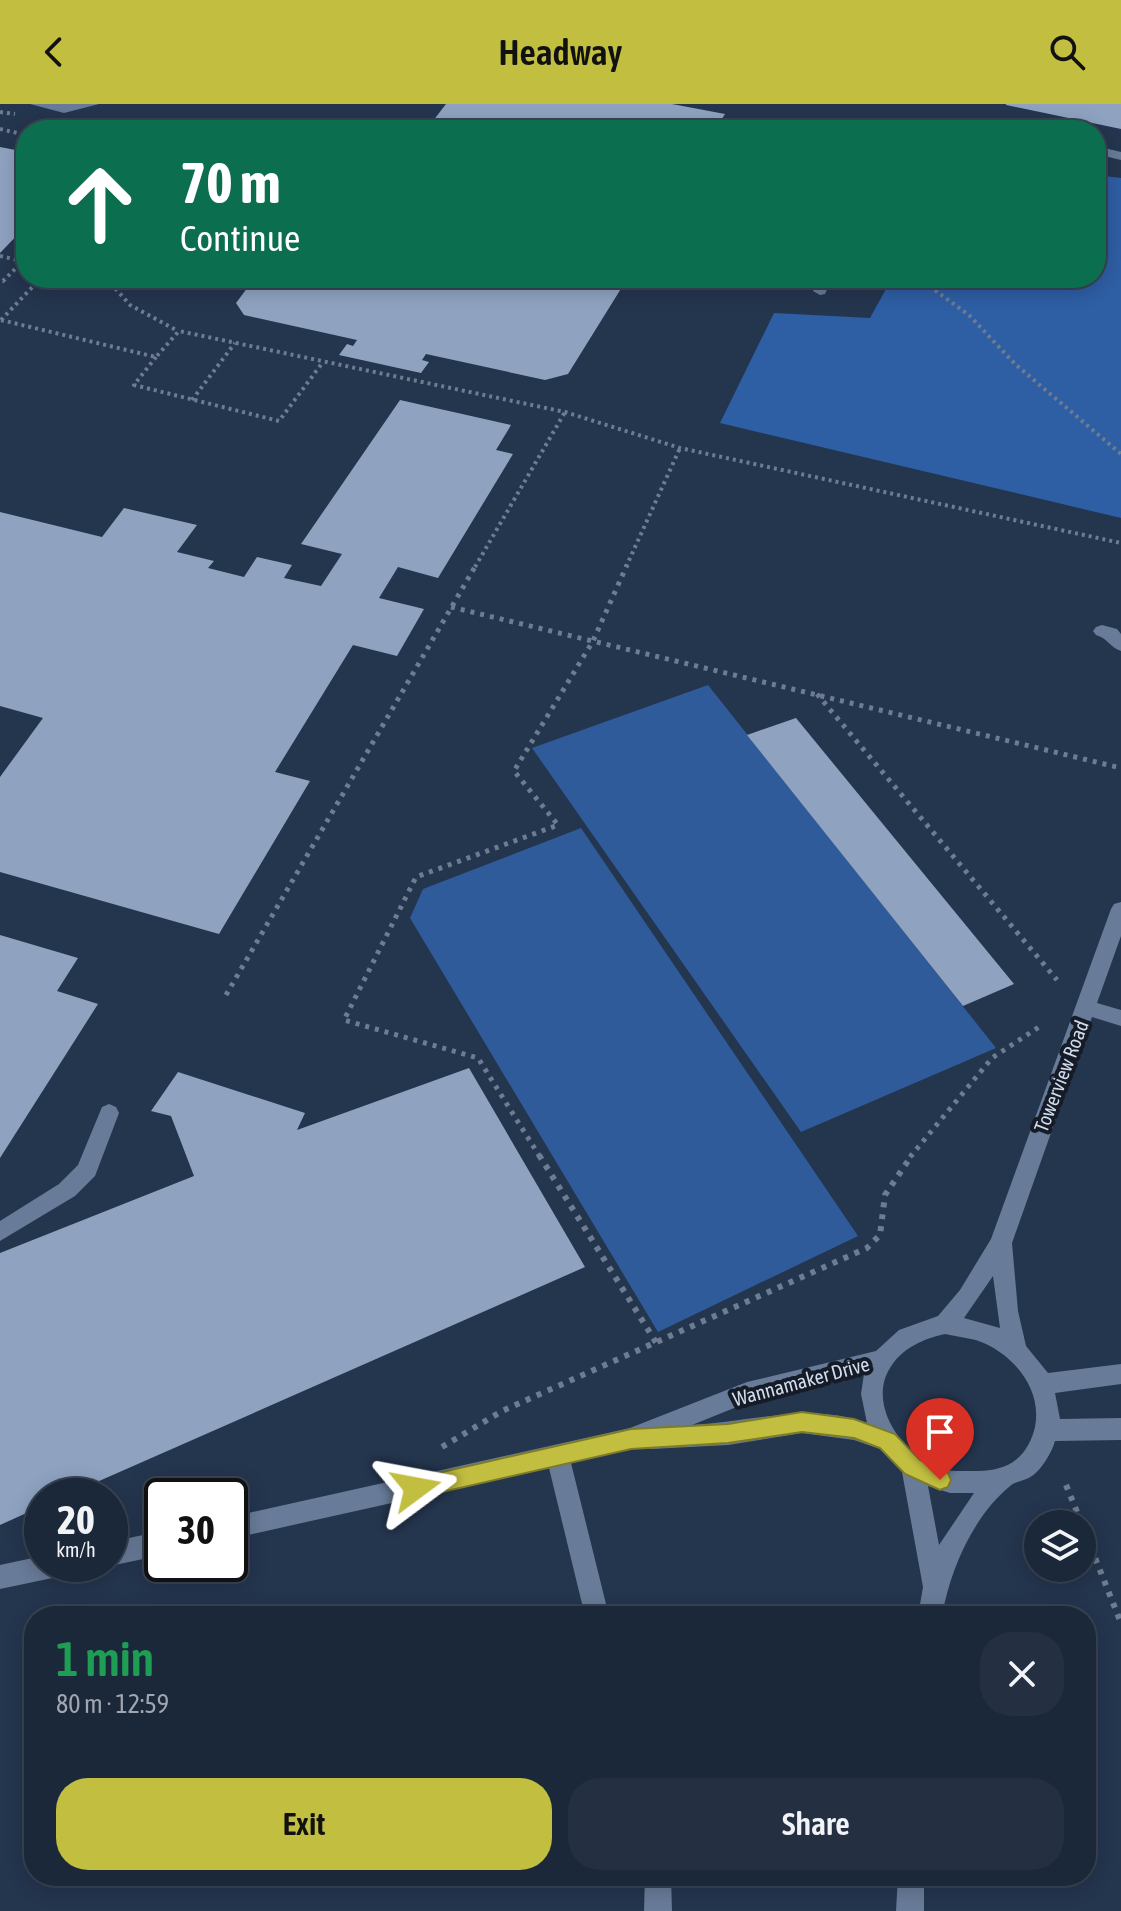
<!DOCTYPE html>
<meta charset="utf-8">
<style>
body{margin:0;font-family:"Asap Condensed",sans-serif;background:#243042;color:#f1f3f6;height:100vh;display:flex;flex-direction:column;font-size:30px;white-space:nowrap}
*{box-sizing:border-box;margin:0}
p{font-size:26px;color:#a0a6af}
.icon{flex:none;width:44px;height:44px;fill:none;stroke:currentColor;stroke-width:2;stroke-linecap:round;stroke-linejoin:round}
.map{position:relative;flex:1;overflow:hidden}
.details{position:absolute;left:24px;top:1502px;width:1072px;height:280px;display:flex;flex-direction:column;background:#1b283a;border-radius:32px;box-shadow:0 4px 20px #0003,0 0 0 2px #394454}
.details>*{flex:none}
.guide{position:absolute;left:16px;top:16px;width:1090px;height:168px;border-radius:32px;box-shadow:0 4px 20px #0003,0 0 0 2px #394454;background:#0b6e4f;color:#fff;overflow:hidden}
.controls{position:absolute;left:1024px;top:1406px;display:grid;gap:16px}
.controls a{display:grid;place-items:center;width:72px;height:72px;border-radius:50%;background:#1b283a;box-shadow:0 4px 20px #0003,0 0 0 2px #394454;font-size:40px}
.speed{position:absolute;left:24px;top:1374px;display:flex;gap:16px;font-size:40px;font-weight:700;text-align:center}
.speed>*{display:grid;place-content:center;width:104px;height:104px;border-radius:50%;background:#1b283a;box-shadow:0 4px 20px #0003,0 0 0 2px #394454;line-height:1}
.speed small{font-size:20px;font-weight:400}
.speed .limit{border:4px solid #111;border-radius:12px;background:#fff;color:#111}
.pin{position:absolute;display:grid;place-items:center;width:68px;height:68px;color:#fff;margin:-82px -34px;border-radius:50% 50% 50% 0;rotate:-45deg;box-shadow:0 0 8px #0007}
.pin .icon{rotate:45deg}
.me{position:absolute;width:88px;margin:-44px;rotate:77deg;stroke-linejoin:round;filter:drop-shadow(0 0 6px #0008)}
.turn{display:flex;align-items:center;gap:28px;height:168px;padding:0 32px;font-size:36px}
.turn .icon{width:104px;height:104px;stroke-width:2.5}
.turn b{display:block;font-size:56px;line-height:68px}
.round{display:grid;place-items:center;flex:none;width:84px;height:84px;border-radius:32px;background:#243042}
.summary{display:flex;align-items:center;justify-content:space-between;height:136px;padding:0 32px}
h1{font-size:48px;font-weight:600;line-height:60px;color:#1e9e55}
.primary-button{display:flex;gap:16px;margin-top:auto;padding:16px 32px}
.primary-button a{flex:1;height:92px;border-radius:32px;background:#c1be40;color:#111;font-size:32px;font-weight:600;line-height:92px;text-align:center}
.primary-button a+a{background:#243042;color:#f1f3f6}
header{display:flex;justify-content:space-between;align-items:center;height:104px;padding:0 32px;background:#c1be40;color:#111;font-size:36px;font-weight:600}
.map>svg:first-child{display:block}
</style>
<header><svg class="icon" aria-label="back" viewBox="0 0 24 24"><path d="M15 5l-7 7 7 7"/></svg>Headway<svg class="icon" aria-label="search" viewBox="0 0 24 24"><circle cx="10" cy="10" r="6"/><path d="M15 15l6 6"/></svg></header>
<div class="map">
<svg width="1121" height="1807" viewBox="0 0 1121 1807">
<rect width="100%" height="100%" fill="#24354e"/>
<g fill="#305b9a">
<polygon points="708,581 996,944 801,1028 532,644"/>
<polygon points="581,724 858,1132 658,1228 410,814 423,785"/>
</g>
<polygon fill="#2e5ea4" points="1096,71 1121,74 1121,414 720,319 774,209 870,214 892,174 1096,174"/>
<g fill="#8fa3c1">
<polygon points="446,0 672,0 725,10 715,26 426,26"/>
<polygon points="1006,0 1121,0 1121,25 1006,1"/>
<polygon points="0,43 26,48 26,122 0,149"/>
<polygon points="205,174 626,174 627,175 568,270 545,276 426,250 422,256 429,258 421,269 339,251 347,240 353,242 357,236 244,211 236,199 248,183"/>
<polygon points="708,174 768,174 764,183 760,183"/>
<polygon points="400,296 511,321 496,346 513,350 438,474 398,463 379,494 424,505 397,552 353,541 275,668 310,677 219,830 0,768 0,673 43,614 0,602 0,408 102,433 124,404 197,421 177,448 214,457 208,464 244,473 257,453 292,461 284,474 321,482 342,450 301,440"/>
<polygon points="796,614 1014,880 963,902 747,631"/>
<polygon points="0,831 78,854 57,887 98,900 0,1054"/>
<polygon points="469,964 585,1163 65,1392 42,1392 42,1402 0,1421 0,1149 194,1072 171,1012 151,1007 178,968 305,1009 297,1026"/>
</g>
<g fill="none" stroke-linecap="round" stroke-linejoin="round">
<g stroke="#6e7c91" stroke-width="4" stroke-dasharray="3 4" stroke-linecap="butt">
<polyline points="0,8 15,10"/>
<polyline points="104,20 133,24"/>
<polyline points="0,25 26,31"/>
<polyline points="132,25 143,26"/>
<polyline points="0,152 23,157 3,177 0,176"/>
<polyline points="106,174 130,201 178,227"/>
<polyline points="918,174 969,211 1015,260 1121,350"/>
<polyline points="1,216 156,253 179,227 565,308 680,344 1121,439"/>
<polyline points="1,216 41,174"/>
<polyline points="156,253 134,281 279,317 323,258"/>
<polyline points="192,296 235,239"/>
<polyline points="475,463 565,308"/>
<polyline points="626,463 680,344"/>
</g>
<g stroke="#6e7c91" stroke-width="5" stroke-dasharray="4 6" stroke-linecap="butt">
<polyline points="451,503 1121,664"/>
<polyline points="817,590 1057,876"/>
<polyline points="226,891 476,461"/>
<polyline points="540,1053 478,954 344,916 416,773 558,721 514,667 593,537 627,461"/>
<polyline points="910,1053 992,954 1039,923"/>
</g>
<g stroke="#6e7c91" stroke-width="6" stroke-dasharray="5 7" stroke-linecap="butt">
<polyline points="539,1051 657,1240"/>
<polyline points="442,1343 502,1307 867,1144 880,1131 885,1091 912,1051"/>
<polyline points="1066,1381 1082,1420"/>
<polyline points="1082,1421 1121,1519"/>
</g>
<g fill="#687b98" fill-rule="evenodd">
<polygon points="30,0 99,0 64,9"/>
<polygon points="1096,42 1121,48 1121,56 1096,50"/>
<polygon points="818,174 832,174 825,190 820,191 813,187"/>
<path d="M1102 521 1117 525 1121 530V547C1111 544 1107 534 1096 531L1093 527 1096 523Z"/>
<path d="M1121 798V832L1097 899 1121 906V922L1092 913 1012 1139 1018 1207 1026 1242 1048 1269 1121 1260V1280L1055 1289 1060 1315 1121 1314V1336L1055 1337C1052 1348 1042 1365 1032 1372 1025 1377 1015 1377 1009 1383 973 1413 950 1466 942 1512H918L923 1483 902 1368 880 1345 854 1336 802 1329 728 1341 651 1345 643 1341 571 1359 609 1512H585L549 1364 230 1435V1413L630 1324 747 1278 876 1247 899 1226 938 1212 960 1186 991 1135 1111 805 1114 800ZM993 1172 1000 1224 964 1214ZM945 1230C958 1233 974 1234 986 1240 1017 1255 1042 1287 1035 1323 1032 1336 1025 1350 1013 1358 1000 1366 988 1367 973 1367 960 1367 948 1368 937 1363 903 1350 867 1301 890 1264 902 1244 923 1235 945 1230ZM864 1270 861 1290 867 1319C810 1298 751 1318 692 1321L749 1298ZM928 1382 950 1389H974L939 1441Z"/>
<polygon points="109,1000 116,1003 119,1009 95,1072 75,1092 0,1137 0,1117 59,1080 78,1061 102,1003"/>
<polygon points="162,1427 162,1451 110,1462 106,1460 110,1460 110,1438"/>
<polygon points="42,1452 42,1460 74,1460 71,1468 62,1472 0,1485 0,1461"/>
<polygon points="645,1772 671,1772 672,1807 644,1807"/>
<polygon points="898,1772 924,1772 924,1807 896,1807"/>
</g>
</g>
<polygon fill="#c1be40" stroke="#7d7c2a" stroke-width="2" points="802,1308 854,1315 895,1330 920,1356 948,1369 951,1376 948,1383 940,1386 905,1370 880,1344 854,1334 802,1328 728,1339 631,1345 416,1394 409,1391 406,1384 409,1377 416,1374 631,1325 728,1320"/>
<g text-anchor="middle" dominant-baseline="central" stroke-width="8" stroke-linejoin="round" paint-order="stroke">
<g font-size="20" fill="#d1dcec" stroke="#151c28">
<text transform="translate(1061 972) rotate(-69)">Towerview Road</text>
<text transform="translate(801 1277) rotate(-15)">Wannamaker Drive</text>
</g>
</g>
</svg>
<div class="controls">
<a><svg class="icon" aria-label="layers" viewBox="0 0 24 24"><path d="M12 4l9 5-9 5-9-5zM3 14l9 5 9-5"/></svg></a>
</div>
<div class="speed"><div>20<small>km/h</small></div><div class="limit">30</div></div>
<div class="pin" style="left:940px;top:1376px;background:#d93025"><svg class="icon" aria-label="arrive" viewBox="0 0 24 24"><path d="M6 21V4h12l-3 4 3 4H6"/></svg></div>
<svg class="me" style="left:416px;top:1384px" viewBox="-20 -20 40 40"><path d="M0-17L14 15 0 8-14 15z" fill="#c1be40" stroke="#fff" stroke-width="4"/></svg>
<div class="guide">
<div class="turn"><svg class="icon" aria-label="ahead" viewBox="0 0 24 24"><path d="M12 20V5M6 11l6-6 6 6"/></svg><div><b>70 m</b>Continue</div></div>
</div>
<section class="details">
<div class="summary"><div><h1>1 min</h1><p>80 m · 12:59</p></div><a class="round"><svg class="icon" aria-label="close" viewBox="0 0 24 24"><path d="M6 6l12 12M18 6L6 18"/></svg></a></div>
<div class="primary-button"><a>Exit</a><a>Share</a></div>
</section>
</div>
